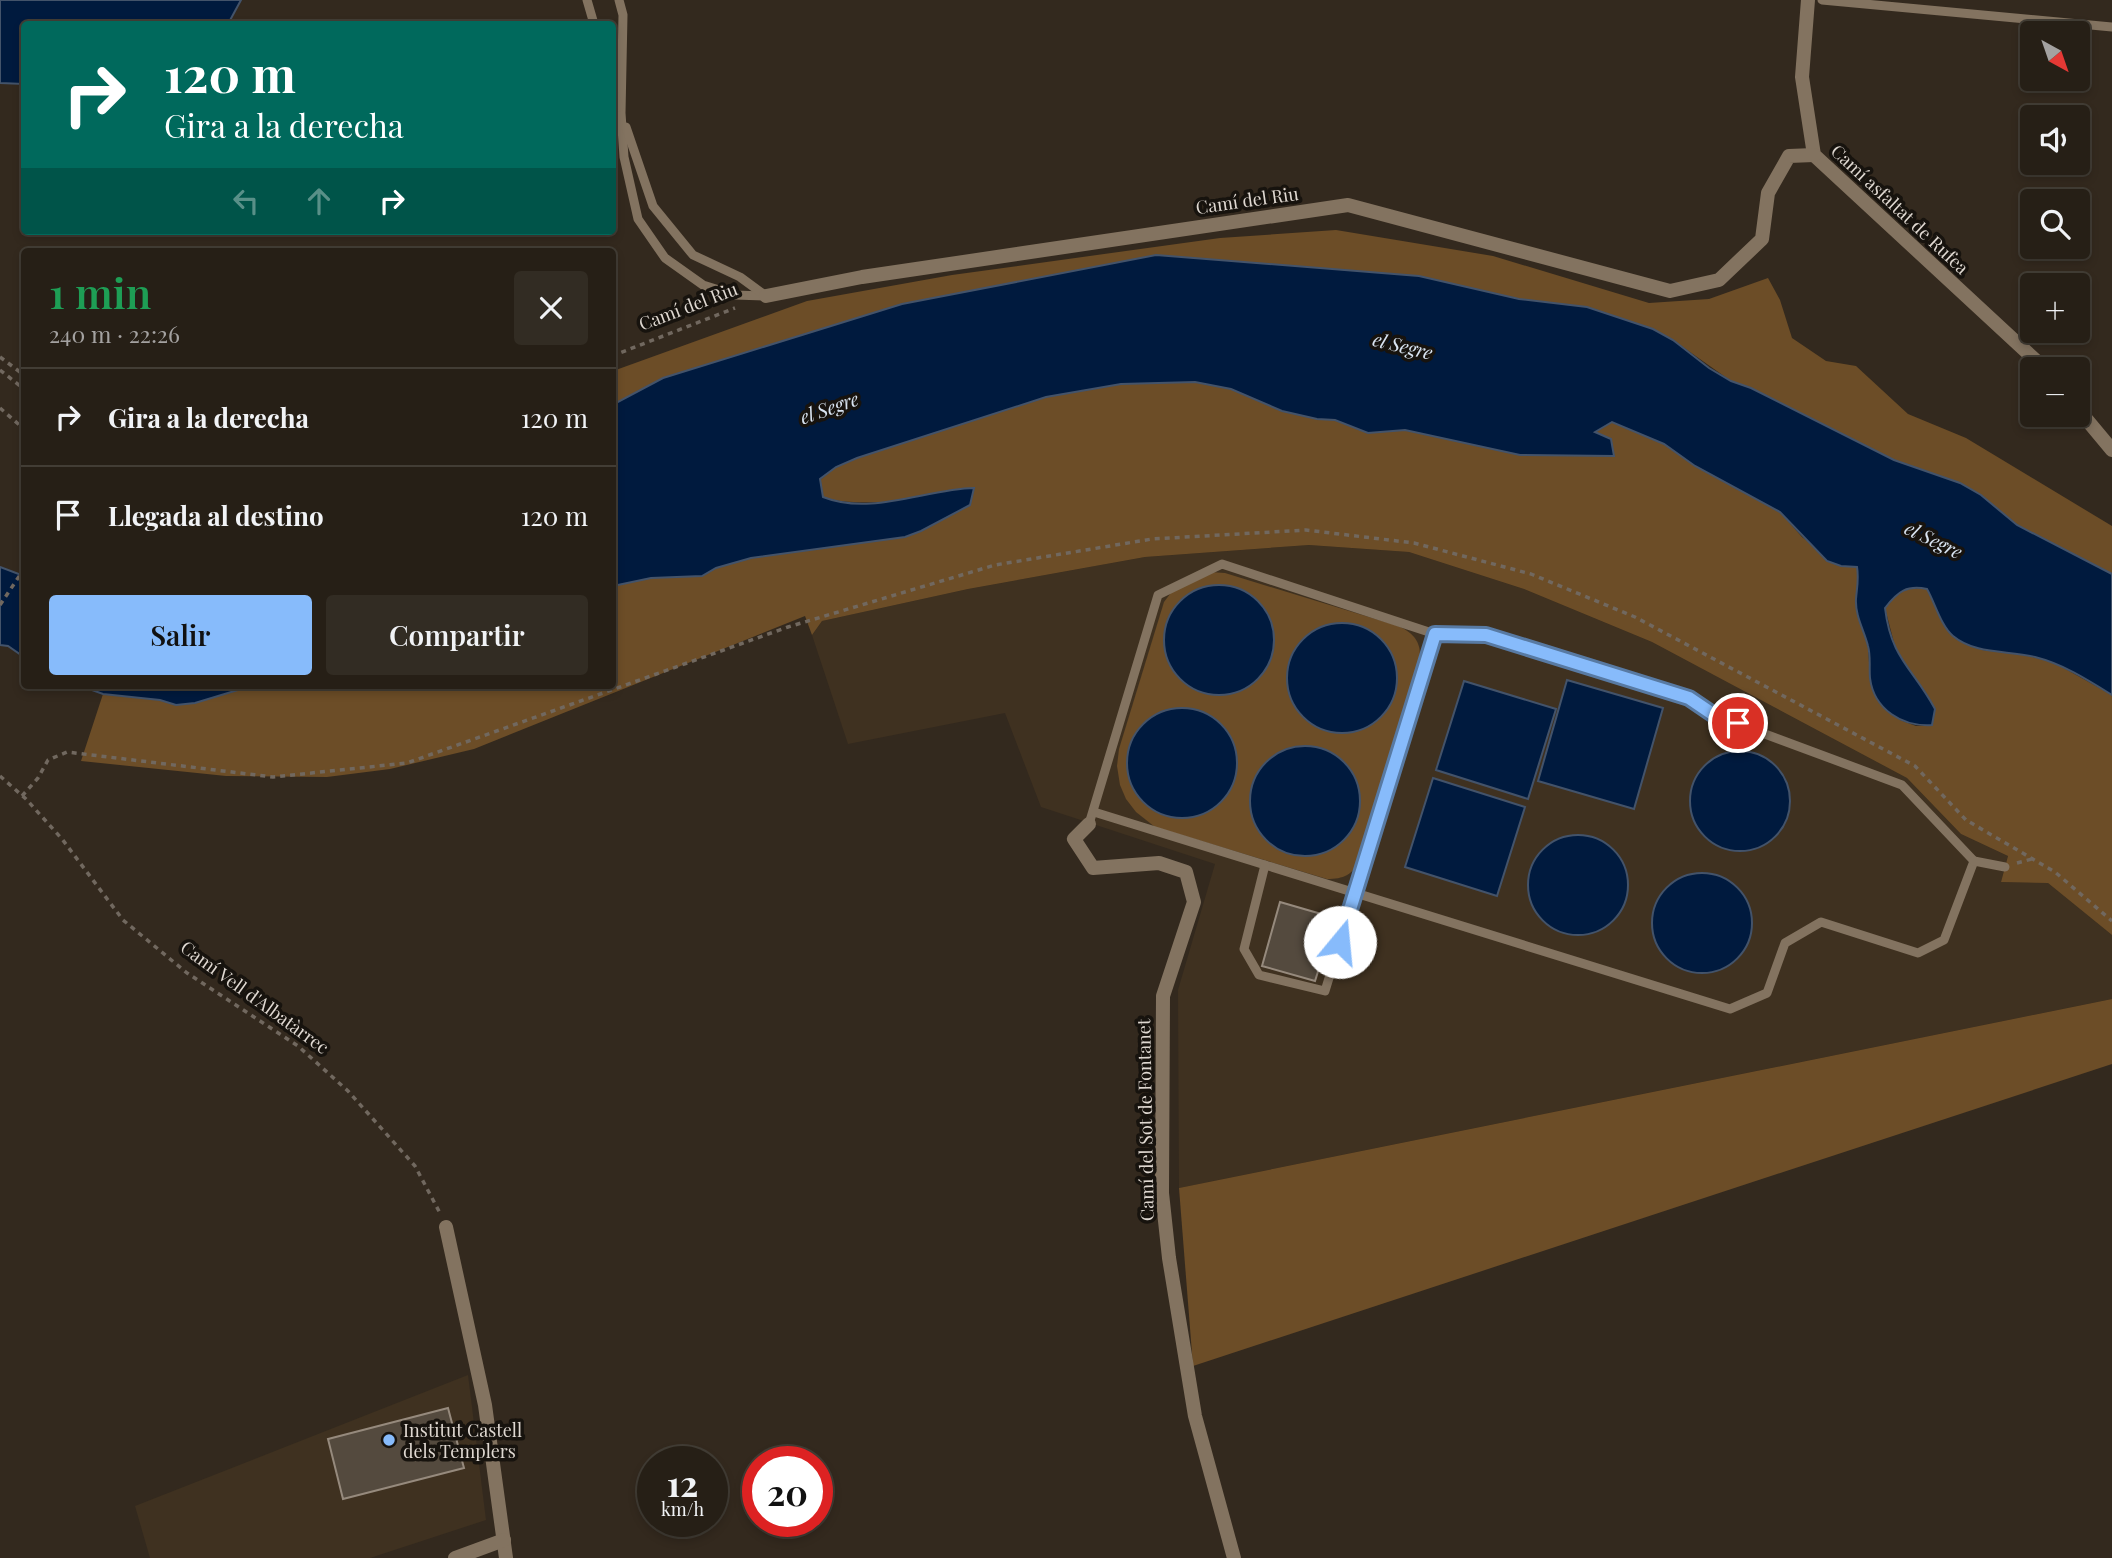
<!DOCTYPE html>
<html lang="es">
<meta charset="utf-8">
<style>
body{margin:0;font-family:"Playfair Display",serif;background:#322c23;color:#f1f3f6;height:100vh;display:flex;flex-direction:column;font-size:26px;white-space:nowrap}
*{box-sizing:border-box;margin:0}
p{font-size:23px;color:#a4a2a1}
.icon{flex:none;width:38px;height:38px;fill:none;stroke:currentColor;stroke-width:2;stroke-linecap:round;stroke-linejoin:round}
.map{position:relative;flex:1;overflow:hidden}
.sheet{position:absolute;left:21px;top:248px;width:595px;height:441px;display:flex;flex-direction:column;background:#261f16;border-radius:7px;box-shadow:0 4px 10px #0003,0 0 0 2px #423d35}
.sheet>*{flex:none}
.banner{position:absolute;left:21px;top:21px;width:595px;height:214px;border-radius:7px;box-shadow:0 4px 10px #0003,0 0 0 2px #423d35;background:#00695c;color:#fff;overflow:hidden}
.needle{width:46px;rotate:140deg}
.fabs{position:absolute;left:2020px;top:21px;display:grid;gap:14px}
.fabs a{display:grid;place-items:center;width:70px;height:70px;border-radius:7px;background:#261f16;box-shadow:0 4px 10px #0003,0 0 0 2px #423d35;font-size:35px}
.speed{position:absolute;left:637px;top:1446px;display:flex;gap:14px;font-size:35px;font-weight:700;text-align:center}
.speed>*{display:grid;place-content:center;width:91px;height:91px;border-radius:50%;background:#261f16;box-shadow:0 4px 10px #0003,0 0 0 2px #423d35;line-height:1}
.speed small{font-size:18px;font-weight:400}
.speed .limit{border:10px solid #d22;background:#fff;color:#111}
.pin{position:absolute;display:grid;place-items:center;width:60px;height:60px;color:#fff;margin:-30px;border:4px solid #fff;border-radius:50%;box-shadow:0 2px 7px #0007}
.me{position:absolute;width:77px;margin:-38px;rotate:17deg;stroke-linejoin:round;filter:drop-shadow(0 0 5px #0008)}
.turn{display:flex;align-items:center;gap:24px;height:147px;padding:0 28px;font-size:32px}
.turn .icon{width:91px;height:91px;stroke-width:2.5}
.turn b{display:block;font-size:49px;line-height:60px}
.lanes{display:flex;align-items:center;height:66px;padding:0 28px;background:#0003;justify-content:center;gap:35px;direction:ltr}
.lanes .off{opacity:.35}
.round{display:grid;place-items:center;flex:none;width:74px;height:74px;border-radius:7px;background:#322c23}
.summary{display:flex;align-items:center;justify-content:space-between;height:119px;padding:0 28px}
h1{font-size:42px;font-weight:600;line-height:52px;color:#1e9e55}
.cta{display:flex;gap:14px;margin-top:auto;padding:14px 28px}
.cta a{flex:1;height:80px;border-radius:7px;background:#87bbfb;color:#111;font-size:28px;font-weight:600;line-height:80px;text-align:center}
.cta a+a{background:#322c23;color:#f1f3f6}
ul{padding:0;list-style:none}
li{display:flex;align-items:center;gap:21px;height:98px;padding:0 28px;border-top:2px solid #423d35}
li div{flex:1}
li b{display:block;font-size:26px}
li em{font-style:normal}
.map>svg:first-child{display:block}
</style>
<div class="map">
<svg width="2112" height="1558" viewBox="0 0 2112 1558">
<rect width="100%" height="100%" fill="#33291e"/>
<g fill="#3f3120">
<polygon points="1309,545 1409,552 1524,589 1652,642 1907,778 1961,834 2008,856 2001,882 2048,883 2112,935 2112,999 1179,1188 1178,990 1215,864 1041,807 1005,713 848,744 812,635 822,621 968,589 1145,557"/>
<polygon points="468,1375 486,1520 370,1558 150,1558 135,1506"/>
</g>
<g fill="#6c4d27">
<polygon points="1336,230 1493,256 1649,303 1709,299 1768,278 1780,300 1792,338 1826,361 1856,366 1908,414 1966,438 2112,526 2112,574 2017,525 1981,495 1960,483 1894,460 1815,423 1751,388 1731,381 1673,340 1587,307 1519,299 1419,276 1156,255 902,304 663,378 613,405 613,371 807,301 952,275 1220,238"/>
<path d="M1195 382 1231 389 1282 411 1317 419 1335 420 1368 433 1405 430 1550 455 1613 456 1611 439 1594 432 1612 422 1664 444 1695 466 1780 512 1802 537 1841 566 1857 567 1858 615 1868 646 1870 679 1900 720 1916 726 1932 725 1927 694 1897 654 1885 608C1898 591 1906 586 1927 589L1943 621 1982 650 2017 653 2053 662 2112 695V935L2048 883 2001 882 2008 856 1961 834 1907 778 1652 642 1524 589 1409 552 1309 545 1145 557 968 589 822 621 812 635 805 616 474 749 390 769 327 777 226 776 81 761 103 694 160 700 177 705 195 703 251 686H612L613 586 651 578 702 576 716 568 751 558 905 537 921 531 969 505 974 489C957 487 943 493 926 497 899 502 848 506 823 497L820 480 836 467 857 458 1045 397 1121 384Z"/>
<path d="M1210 572 1225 573 1395 625C1412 631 1423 642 1419 661L1359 859C1354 875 1343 879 1327 879L1155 827 1136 812 1126 799 1120 785 1117 766 1119 749 1164 602 1173 590Z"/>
<polygon points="2112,999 2112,1064 1193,1366 1179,1188"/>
</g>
<g fill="#001a3e" stroke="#43536a" stroke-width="2">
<polygon points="0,0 241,0 228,24 24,24 24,84 0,83"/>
<path d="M1156 255 1419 276 1519 299 1587 307 1653 329 1673 340 1709 368 1731 381 1751 388 1894 460 1960 483 1981 495 2017 525 2112 574V695C2088 680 2063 664 2035 657 2008 650 1976 655 1953 636 1941 626 1935 603 1927 589 1907 585 1898 591 1885 608 1891 659 1913 668 1935 709L1932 725C1903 727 1874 710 1870 678 1869 668 1871 656 1868 646 1864 630 1855 616 1856 599 1857 587 1859 579 1857 567L1841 566 1827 561 1780 512 1695 466 1664 444 1612 422 1595 432 1611 439 1614 456 1520 455 1405 430 1368 433 1335 420 1317 419 1282 411 1231 389 1195 382 1121 384 1046 397 857 458 836 467 820 479 823 497C871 516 926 489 974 488L970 505 921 531 905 537 751 558 716 568 702 576 651 578 613 586 612 405 663 378 902 304Z"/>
<polygon points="0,567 24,576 24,657 8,646 0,645"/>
<circle cx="1219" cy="640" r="55"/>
<circle cx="1342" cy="678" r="55"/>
<polygon points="1567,680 1663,708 1634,809 1538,781"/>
<polygon points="1464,681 1556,709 1528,799 1436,770"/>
<polygon points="81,686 251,686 195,703 176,705 160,700 103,694"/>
<circle cx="1182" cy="763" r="55"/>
<circle cx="1305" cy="801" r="55"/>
<circle cx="1740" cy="801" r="50"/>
<polygon points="1433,778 1525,807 1497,896 1405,867"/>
<circle cx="1578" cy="885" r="50"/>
<circle cx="1702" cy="923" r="50"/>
</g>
<g fill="#544a3e" stroke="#968a7d" stroke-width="2">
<polygon points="1280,902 1335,918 1315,981 1262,966"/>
<polygon points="448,1408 464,1468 343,1499 328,1439"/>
</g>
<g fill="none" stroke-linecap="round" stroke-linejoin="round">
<g stroke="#71685f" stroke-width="3.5" stroke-dasharray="5 5" stroke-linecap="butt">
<polyline points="612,356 735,308"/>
<polyline points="0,357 24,375"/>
<polyline points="0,370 24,389"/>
<polyline points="0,408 24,429"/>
<polyline points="0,605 24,569"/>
<polyline points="0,776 26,799 62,839 123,920 187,973 298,1046 348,1091 415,1166 441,1215"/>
<polyline points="22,796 38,778 48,760 67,752 273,777 407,763 788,627 995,565 1152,539 1306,530 1414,543 1531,574 1635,617 1915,766 1966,820 2055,872 2112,921"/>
<polyline points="2017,863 2032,859"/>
</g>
<g stroke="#837360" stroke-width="9">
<polyline points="587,0 594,24"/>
<polyline points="619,0 623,15 621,113 624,157 638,219 665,258 703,285 735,295 766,296"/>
<polyline points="1822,0 2112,27"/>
<polyline points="612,89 619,107"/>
<polyline points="626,127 653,206 693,255 740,277 766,296"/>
<polyline points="1089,824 1158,595 1222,564 1435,634 1486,635 1689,698 1714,715 1902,785 1974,861 1944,940 1918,953 1821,922 1785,943 1767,993 1730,1009 1094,812"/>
<polyline points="1974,861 2005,867"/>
<polyline points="1265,865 1244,949 1259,975 1325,991 1435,634"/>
</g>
<g stroke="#837360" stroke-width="14">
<polyline points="1808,0 1802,77 1814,155 2045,369"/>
<polyline points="766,296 862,277 1348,205 1670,291 1719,280 1762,239 1768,193 1789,156 1814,155"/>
<polyline points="2077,408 2112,450"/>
<polyline points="1089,824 1074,839 1093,868 1159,863 1186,872 1194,902 1163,996 1162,1193 1169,1258 1195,1416 1234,1558"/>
<polyline points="446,1227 485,1405 506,1558"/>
<polyline points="455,1558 504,1540"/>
</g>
</g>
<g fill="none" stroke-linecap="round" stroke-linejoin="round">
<defs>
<polyline id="route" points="1340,942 1435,634 1486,635 1689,698 1714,715 1738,723"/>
</defs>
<use href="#route" stroke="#587aa3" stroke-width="18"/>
<use href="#route" stroke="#87bbfb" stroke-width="12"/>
</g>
<circle fill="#87bbfb" stroke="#17130e" stroke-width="2.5" cx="389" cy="1440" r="7"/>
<g text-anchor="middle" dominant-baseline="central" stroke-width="7" stroke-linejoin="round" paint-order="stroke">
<g font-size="18" fill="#dfd8d1" stroke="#17130e">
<text transform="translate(1247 200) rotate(-8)">Camí del Riu</text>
<text transform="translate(1900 209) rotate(43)">Camí asfaltat de Rufea</text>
<text transform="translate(688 306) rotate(-21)">Camí del Riu</text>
<text transform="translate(255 997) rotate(36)">Camí Vell d'Albatàrrec</text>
<text transform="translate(1145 1120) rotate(-91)">Camí del Sot de Fontanet</text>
</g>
<g font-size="18" fill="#dfd8d1" stroke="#17130e" text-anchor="start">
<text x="403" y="1430">Institut Castell<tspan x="403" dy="21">dels Templers</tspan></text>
</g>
<g font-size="19" font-style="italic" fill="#d9e4f1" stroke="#17130e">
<text transform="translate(1403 345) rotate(14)">el Segre</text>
<text transform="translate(829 407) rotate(-19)">el Segre</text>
<text transform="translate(1934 539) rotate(26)">el Segre</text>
</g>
</g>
</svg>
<div class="fabs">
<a><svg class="needle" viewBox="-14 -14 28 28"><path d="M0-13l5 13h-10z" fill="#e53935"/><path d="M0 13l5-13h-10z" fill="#a4a2a1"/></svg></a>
<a><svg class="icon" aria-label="sound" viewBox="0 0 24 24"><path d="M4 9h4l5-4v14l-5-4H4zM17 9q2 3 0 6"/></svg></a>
<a><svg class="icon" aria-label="search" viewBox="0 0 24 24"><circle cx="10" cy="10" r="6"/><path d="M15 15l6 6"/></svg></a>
<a>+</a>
<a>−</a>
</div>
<div class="speed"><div>12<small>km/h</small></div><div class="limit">20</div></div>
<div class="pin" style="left:1738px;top:723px;background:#d93025"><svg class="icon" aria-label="arrive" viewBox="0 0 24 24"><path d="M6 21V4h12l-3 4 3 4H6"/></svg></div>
<svg class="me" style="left:1340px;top:942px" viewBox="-20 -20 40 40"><circle r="19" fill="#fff"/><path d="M0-13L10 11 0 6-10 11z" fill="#87bbfb"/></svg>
<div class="banner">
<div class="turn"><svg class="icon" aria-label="right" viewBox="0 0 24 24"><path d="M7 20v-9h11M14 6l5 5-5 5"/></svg><div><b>120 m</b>Gira a la derecha</div></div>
<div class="lanes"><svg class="icon off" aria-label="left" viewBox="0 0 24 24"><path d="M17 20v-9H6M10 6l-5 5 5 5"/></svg><svg class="icon off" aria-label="ahead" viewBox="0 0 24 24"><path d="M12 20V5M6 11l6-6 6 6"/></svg><svg class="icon" aria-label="right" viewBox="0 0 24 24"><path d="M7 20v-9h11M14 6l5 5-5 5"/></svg></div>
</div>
<section class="sheet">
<div class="summary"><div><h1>1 min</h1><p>240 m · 22:26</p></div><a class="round"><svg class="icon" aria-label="close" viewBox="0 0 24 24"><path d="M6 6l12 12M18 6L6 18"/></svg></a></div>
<ul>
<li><svg class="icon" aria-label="right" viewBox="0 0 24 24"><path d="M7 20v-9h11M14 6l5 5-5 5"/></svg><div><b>Gira a la derecha</b></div><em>120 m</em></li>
<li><svg class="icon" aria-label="arrive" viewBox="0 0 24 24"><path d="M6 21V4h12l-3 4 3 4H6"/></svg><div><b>Llegada al destino</b></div><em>120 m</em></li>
</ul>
<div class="cta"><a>Salir</a><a>Compartir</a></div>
</section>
</div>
